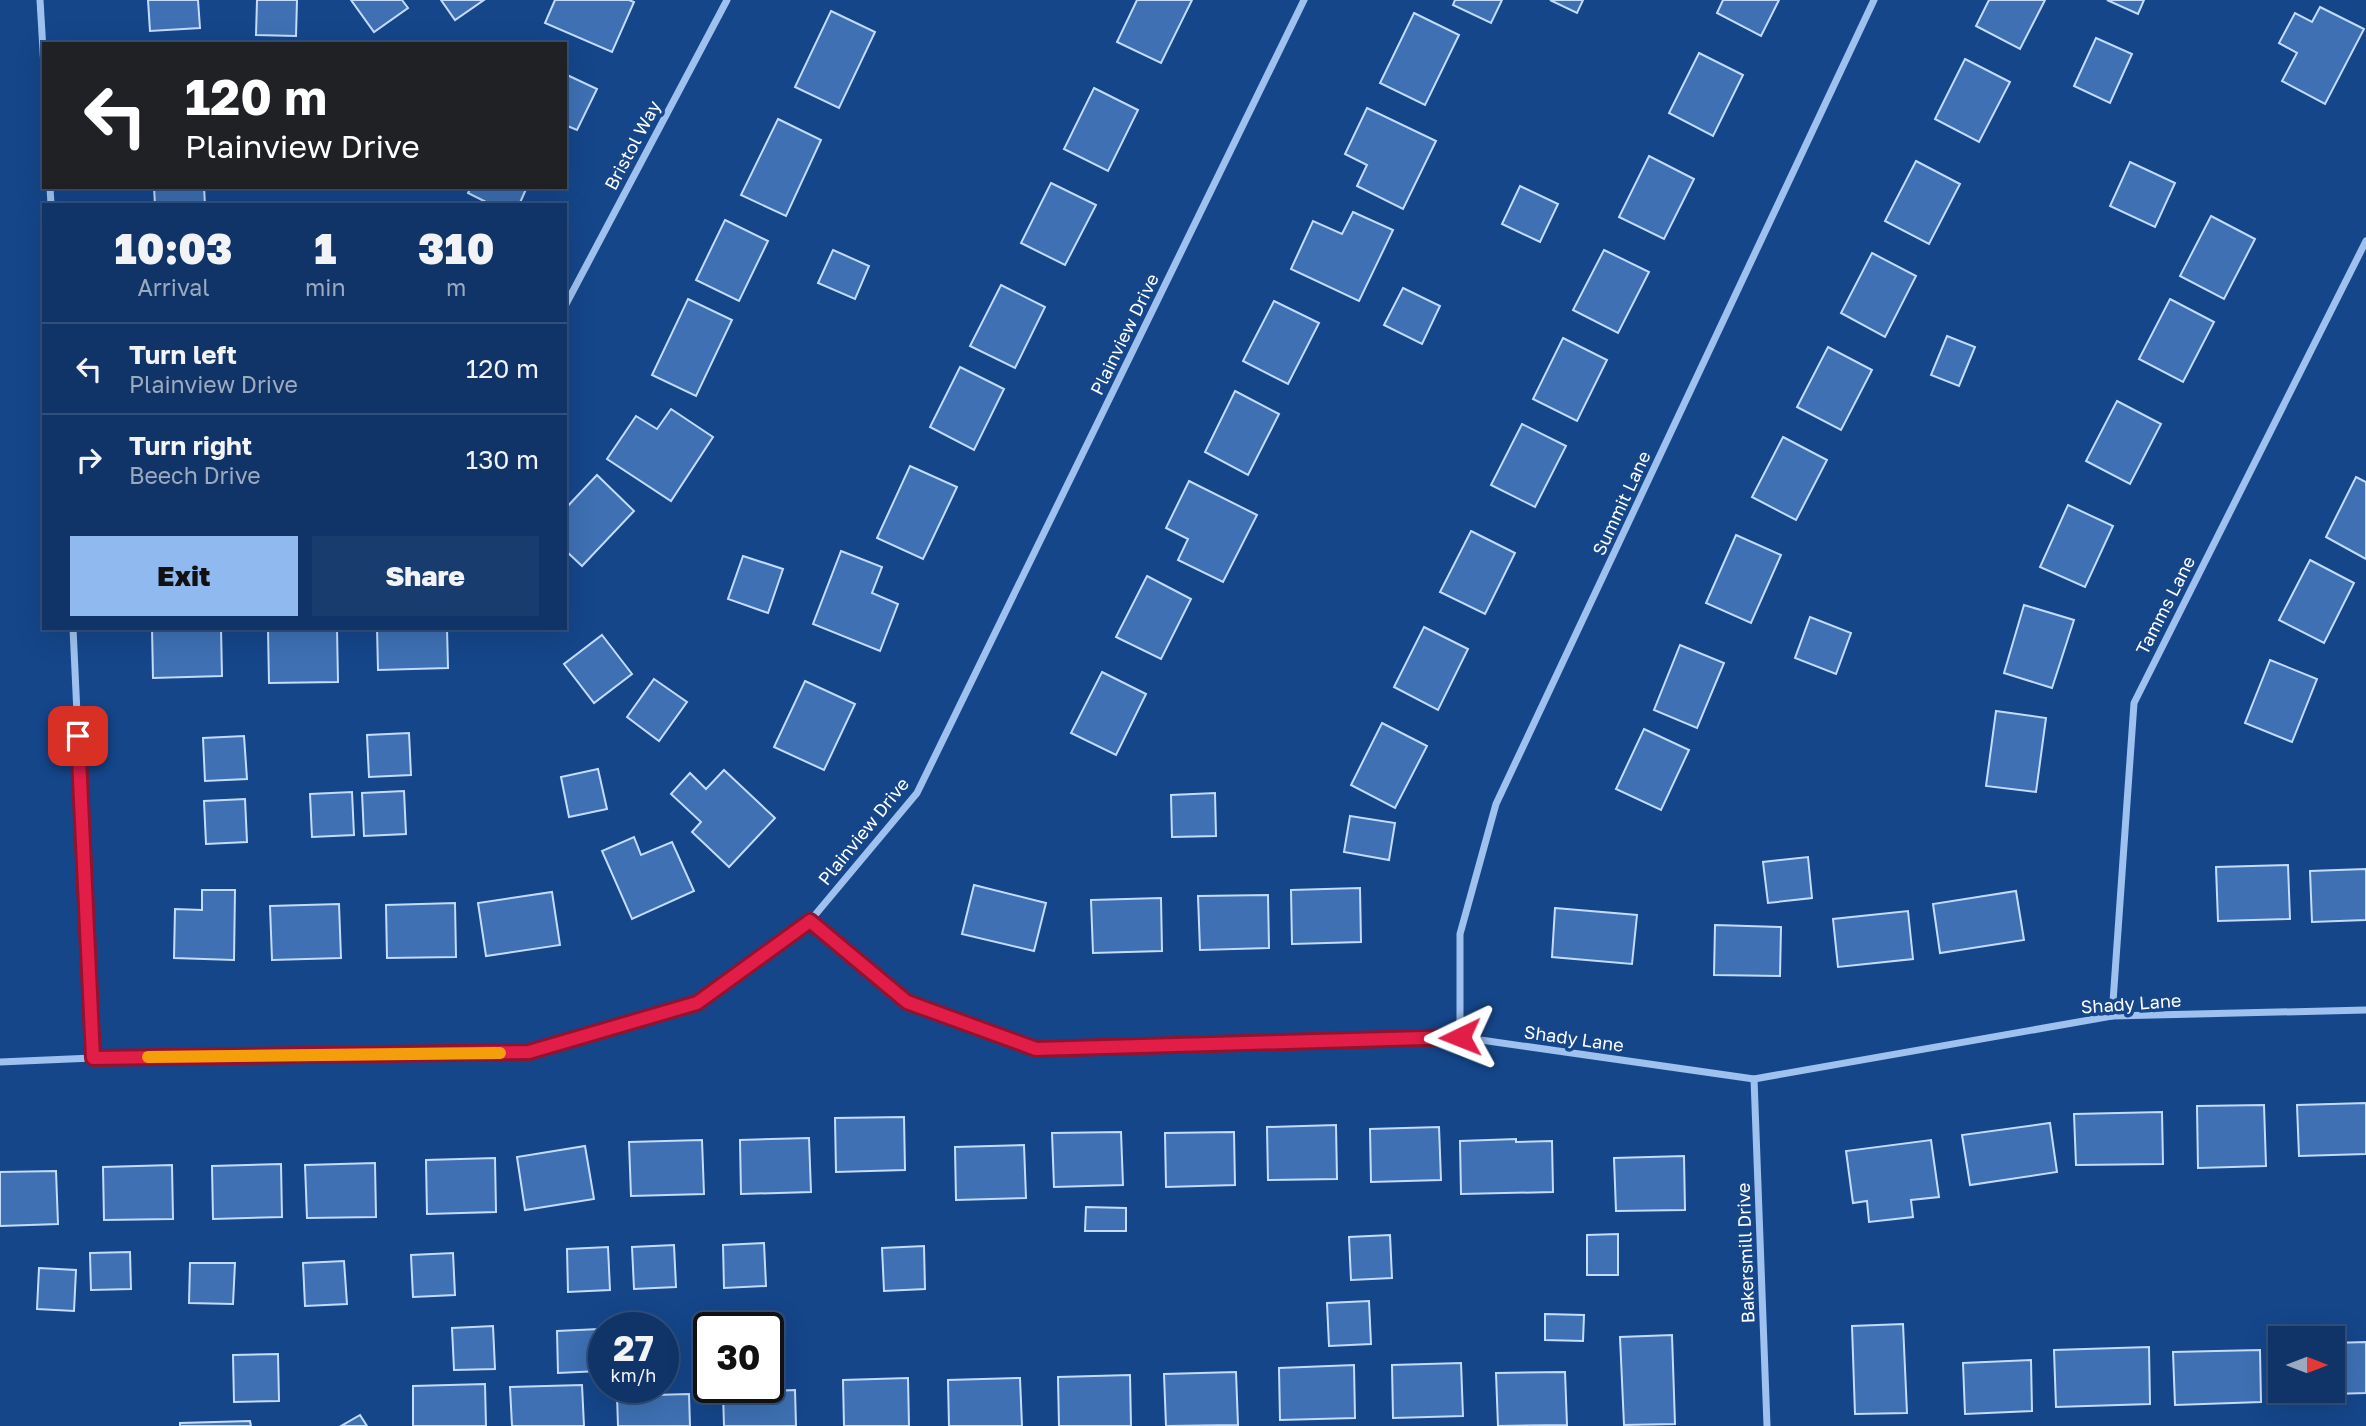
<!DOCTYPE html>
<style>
body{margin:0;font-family:"Golos Text",sans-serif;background:#193c6e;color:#f1f3f6;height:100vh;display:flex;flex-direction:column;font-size:26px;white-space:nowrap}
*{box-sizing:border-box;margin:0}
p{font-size:23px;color:#9caac0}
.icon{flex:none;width:38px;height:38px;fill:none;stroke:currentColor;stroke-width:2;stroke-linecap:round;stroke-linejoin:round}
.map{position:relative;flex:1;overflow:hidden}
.panel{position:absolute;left:42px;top:203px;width:525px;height:427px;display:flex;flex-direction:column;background:#103468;border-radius:0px;box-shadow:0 7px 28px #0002,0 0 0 2px #304f7c}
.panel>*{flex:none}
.top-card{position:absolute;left:42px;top:42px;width:525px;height:147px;border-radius:0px;box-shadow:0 7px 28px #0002,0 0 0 2px #304f7c;background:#202124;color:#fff;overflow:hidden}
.needle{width:46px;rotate:90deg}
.controls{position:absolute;left:2268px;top:1326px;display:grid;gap:14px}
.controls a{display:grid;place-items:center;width:77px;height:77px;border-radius:0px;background:#103468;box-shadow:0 7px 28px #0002,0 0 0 2px #304f7c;font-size:35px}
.speed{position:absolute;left:588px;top:1312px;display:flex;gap:14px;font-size:35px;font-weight:700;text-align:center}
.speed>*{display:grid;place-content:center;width:91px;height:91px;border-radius:50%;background:#103468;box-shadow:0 7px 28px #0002,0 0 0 2px #304f7c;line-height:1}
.speed small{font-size:18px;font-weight:400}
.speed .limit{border:4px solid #111;border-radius:10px;background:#fff;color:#111}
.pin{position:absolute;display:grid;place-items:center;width:60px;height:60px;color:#fff;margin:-30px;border-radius:14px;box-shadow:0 4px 10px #0006}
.me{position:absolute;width:77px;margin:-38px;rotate:268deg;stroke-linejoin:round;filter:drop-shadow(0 0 5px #0008)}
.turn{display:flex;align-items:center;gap:24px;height:147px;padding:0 28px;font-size:32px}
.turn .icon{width:91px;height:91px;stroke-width:2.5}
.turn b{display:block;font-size:49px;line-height:60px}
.eta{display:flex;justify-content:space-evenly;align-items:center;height:119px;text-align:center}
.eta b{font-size:42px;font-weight:800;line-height:49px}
.cta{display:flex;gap:14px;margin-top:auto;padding:14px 28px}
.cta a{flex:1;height:80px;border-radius:0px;background:#90b9f0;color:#111;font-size:28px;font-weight:800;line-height:80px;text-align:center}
.cta a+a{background:#193c6e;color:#f1f3f6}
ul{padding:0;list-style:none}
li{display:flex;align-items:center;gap:21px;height:91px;padding:0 28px;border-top:2px solid #304f7c}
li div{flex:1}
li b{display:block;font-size:26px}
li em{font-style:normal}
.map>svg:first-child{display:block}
</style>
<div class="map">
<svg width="2366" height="1426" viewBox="0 0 2366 1426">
<rect width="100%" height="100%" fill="#15468a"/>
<g fill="#3e70b3" stroke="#c4dcfb" stroke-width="2">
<polygon points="148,0 198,0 200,28 150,31"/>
<polygon points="257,0 297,0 296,36 256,35"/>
<polygon points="351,0 402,0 408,8 374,32"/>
<polygon points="441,0 484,0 455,20"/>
<polygon points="555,0 629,0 634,2 612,52 545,23"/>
<polygon points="1137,0 1192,0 1161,63 1117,42"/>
<polygon points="1455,0 1502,0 1491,23 1453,5"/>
<polygon points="1550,0 1583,0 1577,13"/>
<polygon points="1723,0 1779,0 1761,36 1717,13"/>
<polygon points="1989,0 2045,0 2020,49 1976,26"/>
<polygon points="2107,0 2144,0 2138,14"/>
<polygon points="2320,7 2364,29 2325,104 2282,81 2297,53 2279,43 2295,13 2312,22"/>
<polygon points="831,11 875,32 839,108 795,87"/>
<polygon points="1414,13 1459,35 1425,105 1380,83"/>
<polygon points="2096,38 2132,54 2110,103 2074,86"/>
<polygon points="1699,53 1743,75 1713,136 1669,113"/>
<polygon points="1965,59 2010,82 1979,142 1935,119"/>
<polygon points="565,74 597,89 577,130 565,125"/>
<polygon points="1094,88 1138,110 1108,171 1064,149"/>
<polygon points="1367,108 1436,141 1403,209 1357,186 1367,165 1345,154"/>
<polygon points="778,119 821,140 786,216 741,195"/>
<polygon points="1649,156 1694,179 1664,239 1619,217"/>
<polygon points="1916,161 1960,184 1929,244 1885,221"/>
<polygon points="2130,162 2175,183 2155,227 2110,206"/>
<polygon points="1051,183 1096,205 1065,265 1021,243"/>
<polygon points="1520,186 1558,204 1540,242 1502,224"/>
<polygon points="154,187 204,187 205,205 155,205"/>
<polygon points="471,187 527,187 519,205 492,205 468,193"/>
<polygon points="1353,212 1393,230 1359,301 1291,269 1313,221 1342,234"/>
<polygon points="2211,216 2255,239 2224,299 2180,276"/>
<polygon points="725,220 768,241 739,301 696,280"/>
<polygon points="833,250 869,266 855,299 818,283"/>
<polygon points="1604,250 1649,272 1618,333 1573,310"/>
<polygon points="1872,253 1916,276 1885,337 1841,313"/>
<polygon points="1001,285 1045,307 1015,368 970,346"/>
<polygon points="1403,288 1440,306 1422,344 1384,325"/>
<polygon points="688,299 732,320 696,396 652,375"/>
<polygon points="2170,299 2214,322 2183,382 2139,359"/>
<polygon points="1274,301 1319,323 1288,384 1243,361"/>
<polygon points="1947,336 1975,347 1959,386 1931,375"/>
<polygon points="1563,338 1607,360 1577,421 1533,399"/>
<polygon points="1828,347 1872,370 1841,430 1797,407"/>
<polygon points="960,367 1004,389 974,450 930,427"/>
<polygon points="1235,391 1279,414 1248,475 1205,452"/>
<polygon points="2117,401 2161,424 2130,484 2086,461"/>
<polygon points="671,409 713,437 671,501 607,459 636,416 657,429"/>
<polygon points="1522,424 1566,446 1535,507 1491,485"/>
<polygon points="1783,437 1827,460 1796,520 1752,497"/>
<polygon points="910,466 957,487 923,559 877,538"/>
<polygon points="597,475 634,511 582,566 565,550 565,509"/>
<polygon points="2356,477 2366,482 2366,559 2326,537"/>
<polygon points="1189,481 1257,515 1223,582 1178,560 1188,539 1166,528"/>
<polygon points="2068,505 2113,526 2085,587 2040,567"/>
<polygon points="1471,531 1515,553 1485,614 1440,592"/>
<polygon points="1736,535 1781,555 1751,623 1706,603"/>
<polygon points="841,551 882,567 872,593 898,604 880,651 813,624"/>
<polygon points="743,556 783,569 768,613 728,599"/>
<polygon points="2310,560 2354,583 2324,643 2279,620"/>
<polygon points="1147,576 1191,599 1161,659 1116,637"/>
<polygon points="2024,605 2074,620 2052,688 2004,673"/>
<polygon points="1810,617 1851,633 1836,674 1795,658"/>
<polygon points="1424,627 1468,649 1438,710 1394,687"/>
<polygon points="152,628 221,628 222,676 153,678"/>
<polygon points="337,628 338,682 269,683 268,630"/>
<polygon points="377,628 447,628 448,668 378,670"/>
<polygon points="602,635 632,674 594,703 564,664"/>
<polygon points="1680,645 1724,663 1697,728 1654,710"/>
<polygon points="2270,660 2317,679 2292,742 2245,723"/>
<polygon points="1102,672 1146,694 1116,755 1071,733"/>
<polygon points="654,679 687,702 659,741 627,717"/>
<polygon points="805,681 855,704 824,770 774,747"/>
<polygon points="1996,711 2046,718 2036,792 1986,786"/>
<polygon points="1382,723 1427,746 1395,808 1351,785"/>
<polygon points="1644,729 1689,750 1661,810 1616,789"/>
<polygon points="409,733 411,775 369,777 367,735"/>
<polygon points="244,736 247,779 205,781 203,738"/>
<polygon points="598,769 607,809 569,817 561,777"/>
<polygon points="724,770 775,818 729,867 692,832 701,822 671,794 690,773 706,789"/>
<polygon points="404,791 406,834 364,836 362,793"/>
<polygon points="352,792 354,835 312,837 310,794"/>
<polygon points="1215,793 1216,836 1172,837 1171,795"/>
<polygon points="245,799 247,842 206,844 204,801"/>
<polygon points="1350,816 1395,823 1389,860 1344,852"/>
<polygon points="634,837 641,855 672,842 694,891 632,919 602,851"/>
<polygon points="1808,857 1812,898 1768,903 1763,862"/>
<polygon points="2288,865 2290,919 2218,921 2216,867"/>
<polygon points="2366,869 2366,920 2312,922 2310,871"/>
<polygon points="974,885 1046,903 1034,951 962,934"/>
<polygon points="1360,888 1361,942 1292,944 1291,890"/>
<polygon points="202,890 235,890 234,960 174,958 175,909 202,910"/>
<polygon points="2016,891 2024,940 1940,953 1933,904"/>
<polygon points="552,892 560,945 486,956 478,903"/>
<polygon points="1268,895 1269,948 1200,950 1198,896"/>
<polygon points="1161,898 1162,951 1093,953 1091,900"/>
<polygon points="455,903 456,957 387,958 386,905"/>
<polygon points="339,904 341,958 272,960 270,906"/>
<polygon points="1555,908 1637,915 1632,964 1552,957"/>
<polygon points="1908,911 1913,959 1838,967 1833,919"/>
<polygon points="1715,925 1781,927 1780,976 1714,975"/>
<polygon points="2366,1103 2366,1154 2299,1156 2297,1105"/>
<polygon points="2264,1105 2266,1166 2198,1168 2197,1106"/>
<polygon points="2162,1112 2163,1164 2076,1165 2074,1114"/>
<polygon points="904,1117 905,1170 836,1172 835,1118"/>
<polygon points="2050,1123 2057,1172 1970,1185 1962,1135"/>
<polygon points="1336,1125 1337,1179 1268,1180 1267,1127"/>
<polygon points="1439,1127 1441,1180 1371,1182 1370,1129"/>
<polygon points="1121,1132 1123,1185 1054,1187 1052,1133"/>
<polygon points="1234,1132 1235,1185 1166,1187 1165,1133"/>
<polygon points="809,1138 811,1192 741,1194 740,1140"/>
<polygon points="1516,1139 1516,1142 1552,1141 1553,1192 1461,1194 1460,1141"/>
<polygon points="702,1140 704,1194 631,1196 629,1142"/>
<polygon points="1931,1140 1939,1197 1911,1200 1913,1217 1869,1222 1867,1201 1853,1203 1846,1151"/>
<polygon points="1024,1145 1026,1198 956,1200 955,1147"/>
<polygon points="585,1146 594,1199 525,1210 517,1157"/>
<polygon points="1684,1156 1685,1210 1616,1211 1614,1158"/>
<polygon points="495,1158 496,1212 427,1214 426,1160"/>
<polygon points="375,1163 376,1217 307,1218 305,1165"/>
<polygon points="281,1164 282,1217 213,1219 212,1166"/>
<polygon points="172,1165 173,1219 104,1220 103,1167"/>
<polygon points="56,1171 58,1224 0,1226 0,1172"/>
<polygon points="1086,1207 1126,1208 1126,1231 1085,1231"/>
<polygon points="1618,1234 1618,1275 1587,1275 1587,1235"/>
<polygon points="1390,1235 1392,1278 1351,1280 1349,1237"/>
<polygon points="764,1243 766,1286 724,1288 723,1245"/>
<polygon points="674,1245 676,1287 634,1289 632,1247"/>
<polygon points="924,1246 925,1289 884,1291 882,1248"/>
<polygon points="608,1247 610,1290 568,1292 567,1249"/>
<polygon points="130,1252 131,1289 91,1290 90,1253"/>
<polygon points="453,1253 455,1295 413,1297 411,1255"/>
<polygon points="344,1261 347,1304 305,1306 303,1263"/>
<polygon points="190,1263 235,1263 233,1304 189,1303"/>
<polygon points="39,1268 76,1270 74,1311 37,1309"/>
<polygon points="1369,1301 1371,1344 1329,1346 1327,1303"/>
<polygon points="1545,1314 1584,1315 1583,1341 1545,1340"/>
<polygon points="1903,1324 1907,1413 1855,1414 1852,1326"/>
<polygon points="493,1326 495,1369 454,1370 452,1328"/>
<polygon points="599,1329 600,1371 558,1373 557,1331"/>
<polygon points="1672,1335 1675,1424 1624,1425 1620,1337"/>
<polygon points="2366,1342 2366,1393 2301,1395 2301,1391 2333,1391 2333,1343"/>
<polygon points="2149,1347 2150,1404 2056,1407 2054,1350"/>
<polygon points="2260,1350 2261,1402 2175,1405 2173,1352"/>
<polygon points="278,1354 279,1401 234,1402 233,1355"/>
<polygon points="2031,1360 2032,1411 1965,1414 1963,1363"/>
<polygon points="1461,1363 1463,1416 1393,1418 1392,1365"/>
<polygon points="1354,1365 1355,1418 1280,1420 1279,1368"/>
<polygon points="1236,1372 1238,1425 1166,1426 1164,1374"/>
<polygon points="1565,1372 1567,1425 1498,1426 1496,1373"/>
<polygon points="1130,1375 1131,1426 1059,1426 1058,1377"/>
<polygon points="908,1378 909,1426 844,1426 843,1380"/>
<polygon points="1020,1378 1022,1426 949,1426 948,1380"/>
<polygon points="485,1384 486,1426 413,1426 413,1386"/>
<polygon points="582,1385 584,1426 512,1426 510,1387"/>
<polygon points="795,1390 796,1426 724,1426 723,1393"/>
<polygon points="689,1394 690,1426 618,1426 617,1396"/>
<polygon points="360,1415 367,1426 341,1426"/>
<polygon points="250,1421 251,1426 180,1426 180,1423"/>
</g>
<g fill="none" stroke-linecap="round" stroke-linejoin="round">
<g stroke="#9ec1ef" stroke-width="7">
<polyline points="40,0 44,67"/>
<polyline points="50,187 51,205"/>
<polyline points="565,306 727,0"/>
<polyline points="73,628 93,1058"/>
<polyline points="810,921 907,1002 1036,1049 1460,1037 1754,1079 2112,1016 2366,1010"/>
<polyline points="2112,1016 2134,703 2366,241"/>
<polyline points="1460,1037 1460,934 1496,804 1874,0"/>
<polyline points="0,1062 93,1058 529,1052 697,1003 810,921 917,793 1304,0"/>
<polyline points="1754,1079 1767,1426"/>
</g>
</g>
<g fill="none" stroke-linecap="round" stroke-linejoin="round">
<defs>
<polyline id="route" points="78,736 93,1058 529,1052 697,1003 810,921 907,1002 1036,1049 1460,1037"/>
</defs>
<use href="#route" stroke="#92132f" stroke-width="18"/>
<use href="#route" stroke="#e11d48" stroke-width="12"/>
<polyline stroke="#f59e0b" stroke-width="12" points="148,1057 500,1053"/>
</g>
<g text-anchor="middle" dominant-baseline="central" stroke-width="7" stroke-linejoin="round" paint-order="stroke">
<g font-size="18" fill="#fff" stroke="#15468a">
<text transform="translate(632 145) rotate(-62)">Bristol Way</text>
<text transform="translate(1124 334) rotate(-64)">Plainview Drive</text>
<text transform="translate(1621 503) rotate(-65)">Summit Lane</text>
<text transform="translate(2165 605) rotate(-63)">Tamms Lane</text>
<text transform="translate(863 831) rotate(-51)">Plainview Drive</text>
<text transform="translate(2131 1003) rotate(-4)">Shady Lane</text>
<text transform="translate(1574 1038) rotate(8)">Shady Lane</text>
<text transform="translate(1745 1253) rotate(-92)">Bakersmill Drive</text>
</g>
</g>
</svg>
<div class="controls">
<a><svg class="needle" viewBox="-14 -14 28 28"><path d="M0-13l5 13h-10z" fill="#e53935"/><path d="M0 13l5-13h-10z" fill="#9caac0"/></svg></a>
</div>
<div class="speed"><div>27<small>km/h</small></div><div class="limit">30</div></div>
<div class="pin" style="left:78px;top:736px;background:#d93025"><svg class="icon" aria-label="arrive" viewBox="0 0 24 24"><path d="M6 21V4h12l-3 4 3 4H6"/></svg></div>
<svg class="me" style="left:1460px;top:1037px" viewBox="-20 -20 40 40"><path d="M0-17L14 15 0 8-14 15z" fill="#e11d48" stroke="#fff" stroke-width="4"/></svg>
<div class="top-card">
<div class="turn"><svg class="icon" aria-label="left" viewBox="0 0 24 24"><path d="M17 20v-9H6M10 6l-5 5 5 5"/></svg><div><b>120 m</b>Plainview Drive</div></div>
</div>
<section class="panel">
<div class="eta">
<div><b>10:03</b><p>Arrival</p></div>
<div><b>1</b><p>min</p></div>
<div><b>310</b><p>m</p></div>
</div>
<ul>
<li><svg class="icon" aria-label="left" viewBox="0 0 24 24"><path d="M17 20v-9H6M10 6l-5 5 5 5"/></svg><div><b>Turn left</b><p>Plainview Drive</p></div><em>120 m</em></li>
<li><svg class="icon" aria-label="right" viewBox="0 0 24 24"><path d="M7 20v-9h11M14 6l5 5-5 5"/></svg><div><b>Turn right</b><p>Beech Drive</p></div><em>130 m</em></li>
</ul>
<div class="cta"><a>Exit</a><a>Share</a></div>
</section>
</div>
